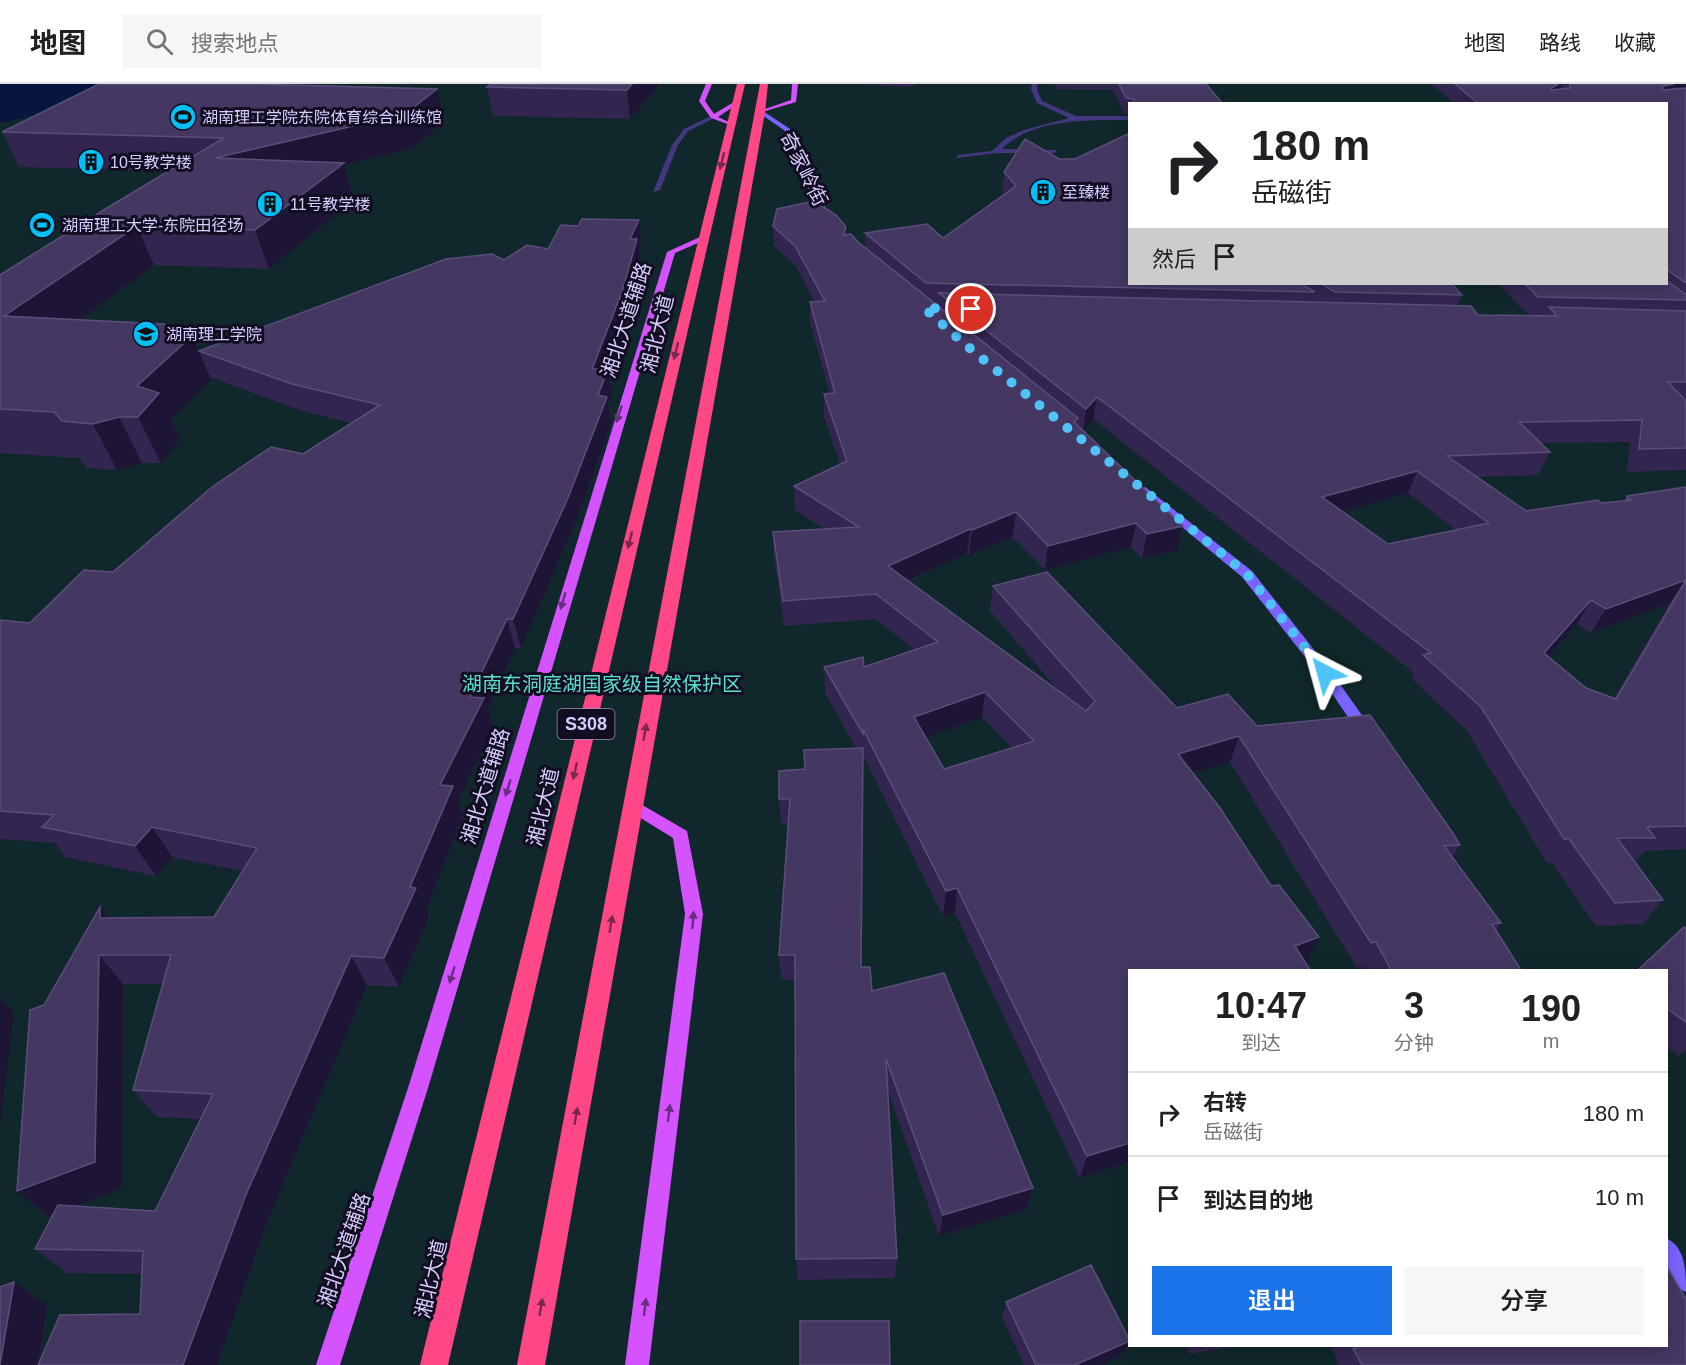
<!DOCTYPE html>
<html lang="zh">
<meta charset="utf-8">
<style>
body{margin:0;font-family:Helvetica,"Noto Sans SC",sans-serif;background:#f6f6f6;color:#202124;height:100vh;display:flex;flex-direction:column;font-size:22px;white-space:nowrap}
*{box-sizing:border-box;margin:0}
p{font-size:20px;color:#757577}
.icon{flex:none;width:33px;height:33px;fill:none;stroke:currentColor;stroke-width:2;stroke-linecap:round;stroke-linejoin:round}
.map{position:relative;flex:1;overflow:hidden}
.details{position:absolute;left:1128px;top:885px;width:540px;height:378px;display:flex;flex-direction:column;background:#fff;border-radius:0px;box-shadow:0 3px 15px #0003}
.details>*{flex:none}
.guide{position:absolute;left:1128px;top:18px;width:540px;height:183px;border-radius:0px;box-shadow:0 3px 15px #0003;background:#fff;color:#202124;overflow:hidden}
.pin{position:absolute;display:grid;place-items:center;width:51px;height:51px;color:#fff;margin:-26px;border:3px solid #fff;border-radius:50%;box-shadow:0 2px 6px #0007}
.me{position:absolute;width:66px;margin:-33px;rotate:321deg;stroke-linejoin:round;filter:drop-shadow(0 0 4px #0008)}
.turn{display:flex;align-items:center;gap:21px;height:126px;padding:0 24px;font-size:27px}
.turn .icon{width:78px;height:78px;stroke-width:2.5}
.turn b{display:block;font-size:42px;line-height:51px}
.then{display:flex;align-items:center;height:57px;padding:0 24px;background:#0003;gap:12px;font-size:22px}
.eta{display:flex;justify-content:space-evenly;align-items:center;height:102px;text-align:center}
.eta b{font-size:36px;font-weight:600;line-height:42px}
.button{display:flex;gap:12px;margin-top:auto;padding:12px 24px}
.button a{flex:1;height:69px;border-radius:0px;background:#1a73e8;color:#fff;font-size:24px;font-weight:600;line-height:69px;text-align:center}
.button a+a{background:#f6f6f6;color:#202124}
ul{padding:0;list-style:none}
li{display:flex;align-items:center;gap:18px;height:84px;padding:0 24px;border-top:2px solid #e0e0e0}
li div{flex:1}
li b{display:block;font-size:22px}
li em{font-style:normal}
header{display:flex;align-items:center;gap:36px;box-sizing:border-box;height:84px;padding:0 30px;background:#fff;border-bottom:2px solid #e0e0e0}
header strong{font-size:28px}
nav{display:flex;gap:33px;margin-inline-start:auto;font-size:21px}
.search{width:420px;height:54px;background:#f6f6f6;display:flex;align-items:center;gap:15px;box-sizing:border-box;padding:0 21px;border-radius:0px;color:#757577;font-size:22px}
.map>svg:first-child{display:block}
</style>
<header>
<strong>地图</strong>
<div class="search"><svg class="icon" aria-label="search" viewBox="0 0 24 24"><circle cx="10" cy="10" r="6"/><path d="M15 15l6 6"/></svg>搜索地点</div>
<nav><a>地图</a><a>路线</a><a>收藏</a></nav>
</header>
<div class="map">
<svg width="1686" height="1281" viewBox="0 0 1686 1281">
<rect width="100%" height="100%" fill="#130d21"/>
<path fill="#10282b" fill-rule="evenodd" d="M0 0H1686V1281H0ZM1130 20H1666V200H1130ZM1130 886H1666V1262H1130Z"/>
<polygon fill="#08153e" points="0,0 134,0 72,23 0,39"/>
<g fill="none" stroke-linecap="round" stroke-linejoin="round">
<g fill="#433780" fill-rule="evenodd">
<path d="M1032 0H1038L1037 5 1042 17 1076 32H1130V36C1090 36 1032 34 1002 65L1057 66 1055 69H998L956 74 958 71 992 67 1006 54 1024 46 1069 34 1037 19 1031 5Z"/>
<polygon points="713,31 715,34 688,47 678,61 660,106 653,108 672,61 684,45"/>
</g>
<g fill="#7b63ff" fill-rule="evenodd">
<polygon points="759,27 763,27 790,45 822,118 835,139 829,139 814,118 784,46 759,29"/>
<polygon points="1145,403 1252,487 1330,586 1371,644 1374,648 1371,652 1361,652 1320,592 1242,493 1141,409 1139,407"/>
<path d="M1666 1154C1686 1163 1686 1188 1686 1208 1664 1199 1666 1174 1666 1154Z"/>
</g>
<g fill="#d453ff" fill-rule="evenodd">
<polygon points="706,0 712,0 705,17 714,30 734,18 739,19 718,33 733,40 733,42 711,34 699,17"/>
<polygon points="792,0 798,0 796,18 759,29 759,27 791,16"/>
<polygon points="700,153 707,155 675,169 428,1004 340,1281 316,1281 408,1004 667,168"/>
<polygon points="632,715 687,747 703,830 649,1281 625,1281 685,830 673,754 626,725 624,721 626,717"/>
</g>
<g fill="#ff4788" fill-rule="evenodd">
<polygon points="737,0 745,0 448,1281 420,1281"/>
<polygon points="760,0 768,0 765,28 545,1281 517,1281"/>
</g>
</g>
<g fill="#32254f" fill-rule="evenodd">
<polygon points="99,0 305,0 303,1 437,5 444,38 413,64 344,81 354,115 269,185 154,181 80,236 211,296 171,335 180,355 161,379 142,379 117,386 87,384 79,374 0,369 0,191 169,87 19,83 2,48"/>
<polygon points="491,0 660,0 630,35 493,32 487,3"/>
<polygon points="869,0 914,0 913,3 869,1"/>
<polygon points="1055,0 1206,0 1223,20 1130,20 1130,42 1128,38 1129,30 1124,30 1113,6 1056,5"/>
<path d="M1431 0H1686V386L1627 388 1630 358 1540 359 1550 368 1538 391 1477 393 1526 427 1601 419 1624 417 1627 412 1686 403V765L1645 767 1635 778 1663 816 1643 840 1596 842 1552 779H1547L1467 647 1412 595 1414 589 1093 335 1082 347 1177 466 1142 474 1131 463 1045 486 1012 453 969 471 967 469 908 497 1059 607 990 527 993 502 1177 624 1257 642 1460 761 1452 773 1501 839 1496 847 1521 886H1364L1362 883 1357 884 1230 678 1193 689 1307 878 1130 886V1078L1080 1094 955 829 943 832 863 671 861 883 872 907 1033 1104 1027 1125 939 1152 888 1007 897 1174 895 1194 798 1196 796 1175 795 896 781 895 779 871 788 740 781 741 779 715 805 685 856 664 825 609 824 583H864L915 566 875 535 784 542 774 472 773 448 824 445 795 426 794 402 840 380 824 333V310H830L810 239V218L814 217 796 182 774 162 773 142 846 143V151L865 163V149L943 154 1005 110 1002 106 1004 88 1130 200H1452L1462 211 1458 221 1478 231H1528L1498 200H1666V20H1455ZM1560 1 1564 5 1559 6ZM1408 409 1456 446 1388 460 1343 428ZM1670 519 1614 614 1586 604 1548 573 1577 540 1591 549ZM982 633 1012 664 944 685 926 653Z"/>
<path d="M641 159 639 165 640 178 625 233 606 285 612 311 608 321 611 340 574 442 521 564H515L488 626 493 644 458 717 463 732 426 826 429 833 399 903 367 901 267 1138 217 1281H0L47 1221 39 1278 140 1230 142 1190 67 1189 35 1165 54 1130 48 1132 17 1107 44 921 109 834 214 833 243 787 172 773 156 792 65 773 55 759 0 755V536L30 539 351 339 302 327 210 293 199 267 504 176 548 165ZM123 900H163L133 1006 157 1033 201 1035 155 1127 74 1122 122 1104Z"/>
<polygon points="1686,842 1686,965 1679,972 1666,963 1666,886"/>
<polygon points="1006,1218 1122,1271 1101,1281 1024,1281 1002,1233"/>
<polygon points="1186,1262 1238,1262 1189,1270"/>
<polygon points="1331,1262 1666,1262 1686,1281 1336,1281 1338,1279"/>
</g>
<g fill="#1e1435">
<polygon points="245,0 305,0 256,32"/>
<polygon points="632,0 660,0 630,35 627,6"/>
<polygon points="1559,0 1561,0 1555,14 1551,4"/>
<polygon points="1674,0 1686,0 1686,10 1655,18 1663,2"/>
<polygon points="437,5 444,38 413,64 344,81 354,115 269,185 255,146 215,74"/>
<polygon points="639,136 641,159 639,165 640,178 625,233 597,311 592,285 630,155"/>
<polygon points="137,142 154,181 27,275 4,232"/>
<polygon points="192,252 211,296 171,335 180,355 161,379 138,333 137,302"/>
<polygon points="608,285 612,311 608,321 611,340 574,442 521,564 513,535"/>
<polygon points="1097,313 1093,335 1083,347 1086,325"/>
<polygon points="119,333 142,379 117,386 93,340"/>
<polygon points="1417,387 1408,409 1314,436 1322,413"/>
<polygon points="1016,428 1012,453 969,471 972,446"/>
<polygon points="1136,439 1131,463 1045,486 1048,462"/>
<polygon points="1183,442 1177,466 1142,474 1147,450"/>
<polygon points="970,445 967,469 887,506 888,482"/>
<polygon points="1686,496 1670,519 1591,549 1606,525"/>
<polygon points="1591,516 1577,540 1530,594 1544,569"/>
<polygon points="507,535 515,564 488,626 493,644 458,717 463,732 426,826 429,833 399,903 384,874 410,803 440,701 470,613"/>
<polygon points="985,608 982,633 913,658 914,633"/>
<polygon points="1239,652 1230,678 1171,695 1178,670"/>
<polygon points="152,743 172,773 156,792 135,762"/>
<polygon points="957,804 955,829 943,832 946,807"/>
<polygon points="100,823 123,852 100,834"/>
<polygon points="1319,853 1307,878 1283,886 1295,862"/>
<polygon points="99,871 123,900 122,1104 48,1132 17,1107"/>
<polygon points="351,872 367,901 267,1138 217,1281 183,1281 245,1113"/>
<polygon points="0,914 14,928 0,1040"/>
<polygon points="1130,1059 1130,1078 1080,1094 1087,1072"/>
<polygon points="1033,1104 1027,1125 939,1152 943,1131"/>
<polygon points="14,1198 47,1221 38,1281 0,1281"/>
<polygon points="1130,1257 1122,1271 1101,1281 1075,1281"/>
</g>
<g fill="#443762" stroke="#5b4e7b" stroke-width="1.5" fill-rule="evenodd">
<polygon points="99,0 254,0 437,5 405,30 215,74 344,79 255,146 137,142 4,232 164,240 192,252 137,302 159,309 138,333 119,333 93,340 62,337 54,328 0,325 0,191 107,124 224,54 2,48"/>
<polygon points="491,0 632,0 627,6 487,3"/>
<polygon points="1119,0 1206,0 1223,20 1134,20 1134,15 1126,14"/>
<polygon points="1455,0 1559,0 1551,4 1552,6 1570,4 1570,0 1674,0 1663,2 1662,6 1686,4 1686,199 1666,185 1666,20 1479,20"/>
<polygon points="1130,49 1130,200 1301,200 1315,208 926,199 865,149 927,140 943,154 1016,102 1004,88 1025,55 1059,75 1075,75"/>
<path d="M814 117 836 131 846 143 843 151 851 150 858 158 1078 334 1074 338 1183 442 1147 450 1136 439 1048 462 1016 428 972 446 970 445 888 482 1086 627 1095 617 993 502 1047 488 1177 624 1228 610 1257 642 1370 631 1452 748 1460 761 1444 762 1501 839 1492 840 1521 886H1391L1376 858 1371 859 1239 652 1178 670 1220 724 1271 802 1279 801 1319 853 1295 862 1310 886H1130V1059L1087 1072 957 804 946 807 863 645V650L824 583 863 573 864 583 938 558 876 510 783 517 773 448 859 443 794 402 847 377 824 310 835 309 810 218 825 217 795 162 773 142 777 125ZM985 608 1034 657 944 685 914 633Z"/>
<polygon points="582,135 639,136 630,155 637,155 622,208 592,285 608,285 598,311 607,313 568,414 513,535 507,535 470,613 484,614 440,701 453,702 410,803 416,804 384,874 351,872 245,1113 183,1281 38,1281 60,1231 140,1230 143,1167 35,1165 58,1121 155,1127 213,1010 133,1006 171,871 99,871 95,1078 17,1107 30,926 44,921 100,823 100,834 214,833 257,764 152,743 135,762 42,743 54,731 0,727 0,536 30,539 84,486 113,488 212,403 271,363 303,370 380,321 292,300 199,267 446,175 492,170 504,176 527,161 548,165 561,141 578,142"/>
<polygon points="1666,196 1686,211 1686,216 1538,213 1525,200 1666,200"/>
<polygon points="1322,200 1452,200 1462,211 1335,208"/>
<path d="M939 209 1471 222 1478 231 1557 232 1549 223 1686 227V298H1668L1686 317V364L1639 365 1642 336 1519 338 1550 368 1447 372 1526 427 1598 416 1601 419 1633 416 1627 415V412L1686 403V496L1606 525 1591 516 1544 569 1586 604 1616 615 1686 496V742L1647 743 1655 754H1617L1663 816 1615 819 1569 755H1564L1481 623 1423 571 1431 569 1097 313 1086 325ZM1417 387 1489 439 1388 460 1322 413Z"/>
<polygon points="863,664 861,883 870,883 872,907 944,889 1033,1104 943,1131 886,975 897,1174 796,1175 795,871 779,871 790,715 779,715 779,687 805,685 804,666"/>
<polygon points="1684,843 1686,846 1686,938 1666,924 1666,886 1638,886"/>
<polygon points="1091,1181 1130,1257 1075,1281 1036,1281 1006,1218"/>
<polygon points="1666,1181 1686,1215 1686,1281 1362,1281 1353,1265 1358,1263 1357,1262 1666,1262"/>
<polygon points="14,1198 0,1281 0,1203"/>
<polygon points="800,1237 889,1237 890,1281 800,1281"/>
</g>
<defs><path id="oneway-solid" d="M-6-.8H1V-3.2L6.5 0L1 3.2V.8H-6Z" transform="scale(1.5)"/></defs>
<g fill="#7d274f">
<use href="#oneway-solid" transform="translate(722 77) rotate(104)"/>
<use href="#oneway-solid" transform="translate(676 267) rotate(104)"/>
<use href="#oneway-solid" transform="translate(630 456) rotate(104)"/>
<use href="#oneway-solid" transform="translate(645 648) rotate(-80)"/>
<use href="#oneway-solid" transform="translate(575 687) rotate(103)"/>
<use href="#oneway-solid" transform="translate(611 840) rotate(-80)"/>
<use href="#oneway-solid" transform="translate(576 1032) rotate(-80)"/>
<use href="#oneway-solid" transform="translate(541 1223) rotate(-80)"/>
</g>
<g fill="#6a2c85">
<use href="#oneway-solid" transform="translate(619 330) rotate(108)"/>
<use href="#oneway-solid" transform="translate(563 517) rotate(107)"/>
<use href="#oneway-solid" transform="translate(508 704) rotate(107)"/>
<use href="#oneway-solid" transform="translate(693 836) rotate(-86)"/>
<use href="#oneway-solid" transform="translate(452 891) rotate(107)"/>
<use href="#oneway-solid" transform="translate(669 1029) rotate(-83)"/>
<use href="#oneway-solid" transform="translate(645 1223) rotate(-83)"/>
</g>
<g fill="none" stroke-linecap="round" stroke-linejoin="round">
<polyline stroke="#4fc3f7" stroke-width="10" stroke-dasharray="0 18" points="971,225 924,224 974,268 1247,490 1325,589"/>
</g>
<defs>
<symbol id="stadium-disc" viewBox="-11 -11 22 22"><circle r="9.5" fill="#00bff7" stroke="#130d21"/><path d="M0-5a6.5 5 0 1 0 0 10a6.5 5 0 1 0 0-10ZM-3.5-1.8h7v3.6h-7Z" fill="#111"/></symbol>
<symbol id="building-disc" viewBox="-11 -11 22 22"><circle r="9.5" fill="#00bff7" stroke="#130d21"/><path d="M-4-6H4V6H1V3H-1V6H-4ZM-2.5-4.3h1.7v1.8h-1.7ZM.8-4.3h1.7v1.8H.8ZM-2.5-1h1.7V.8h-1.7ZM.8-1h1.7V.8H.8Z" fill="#111"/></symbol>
<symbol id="university-disc" viewBox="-11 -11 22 22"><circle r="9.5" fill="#00bff7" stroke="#130d21"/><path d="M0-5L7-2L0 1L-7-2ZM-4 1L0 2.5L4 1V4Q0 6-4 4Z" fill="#111"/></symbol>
</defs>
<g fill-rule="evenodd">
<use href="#stadium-disc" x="168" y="18" width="30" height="30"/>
<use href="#building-disc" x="76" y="63" width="30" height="30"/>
<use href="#building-disc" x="1028" y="93" width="30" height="30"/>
<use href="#building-disc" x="255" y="105" width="30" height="30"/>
<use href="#stadium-disc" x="27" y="126" width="30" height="30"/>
<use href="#university-disc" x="131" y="235" width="30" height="30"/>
</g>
<g text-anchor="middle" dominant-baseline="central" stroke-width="6" stroke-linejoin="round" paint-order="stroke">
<g font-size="16" fill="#d8ccff" stroke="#130d21" text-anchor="start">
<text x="202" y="33">湖南理工学院东院体育综合训练馆</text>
<text x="110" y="78">10号教学楼</text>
<text x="1062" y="108">至臻楼</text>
<text x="290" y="120">11号教学楼</text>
<text x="62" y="141">湖南理工大学-东院田径场</text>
<text x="166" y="250">湖南理工学院</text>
</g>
<rect fill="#130d21" stroke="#9d93bc" stroke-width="1.5" x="557.5" y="625" width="57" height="30" rx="4.5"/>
<g font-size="18" font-weight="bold" fill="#d8ccff">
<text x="586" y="640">S308</text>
</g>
<g font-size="20" fill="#d8ccff" stroke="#130d21">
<text transform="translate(804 85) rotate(63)">奇家岭街</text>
<text transform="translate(626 236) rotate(-72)">湘北大道辅路</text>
<text transform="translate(657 250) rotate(-76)">湘北大道</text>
<text transform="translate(485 702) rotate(-73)">湘北大道辅路</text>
<text transform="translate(543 723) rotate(-77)">湘北大道</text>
<text transform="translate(344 1166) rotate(-71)">湘北大道辅路</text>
<text transform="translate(431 1195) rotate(-77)">湘北大道</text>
</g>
<g font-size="20" fill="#57e0cf" stroke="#130d21">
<text x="602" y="600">湖南东洞庭湖国家级自然保护区</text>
</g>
</g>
</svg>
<div class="pin" style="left:971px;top:225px;background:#d93025"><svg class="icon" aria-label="arrive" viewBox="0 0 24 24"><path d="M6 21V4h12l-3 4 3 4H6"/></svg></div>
<svg class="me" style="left:1325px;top:589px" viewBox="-20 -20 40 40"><path d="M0-17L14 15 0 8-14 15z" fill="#4fc3f7" stroke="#fff" stroke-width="4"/></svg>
<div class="guide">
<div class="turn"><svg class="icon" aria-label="right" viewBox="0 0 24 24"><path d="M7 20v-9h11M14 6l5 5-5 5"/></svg><div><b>180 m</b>岳磁街</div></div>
<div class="then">然后<svg class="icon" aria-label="arrive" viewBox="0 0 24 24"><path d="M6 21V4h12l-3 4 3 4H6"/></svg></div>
</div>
<section class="details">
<div class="eta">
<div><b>10:47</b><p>到达</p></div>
<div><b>3</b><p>分钟</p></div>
<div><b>190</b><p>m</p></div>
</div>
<ul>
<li><svg class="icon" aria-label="right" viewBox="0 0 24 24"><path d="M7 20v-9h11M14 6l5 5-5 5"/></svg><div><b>右转</b><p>岳磁街</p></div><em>180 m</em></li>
<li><svg class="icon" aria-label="arrive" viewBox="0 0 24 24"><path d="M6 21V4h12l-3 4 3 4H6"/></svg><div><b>到达目的地</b></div><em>10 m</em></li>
</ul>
<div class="button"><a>退出</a><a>分享</a></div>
</section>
</div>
